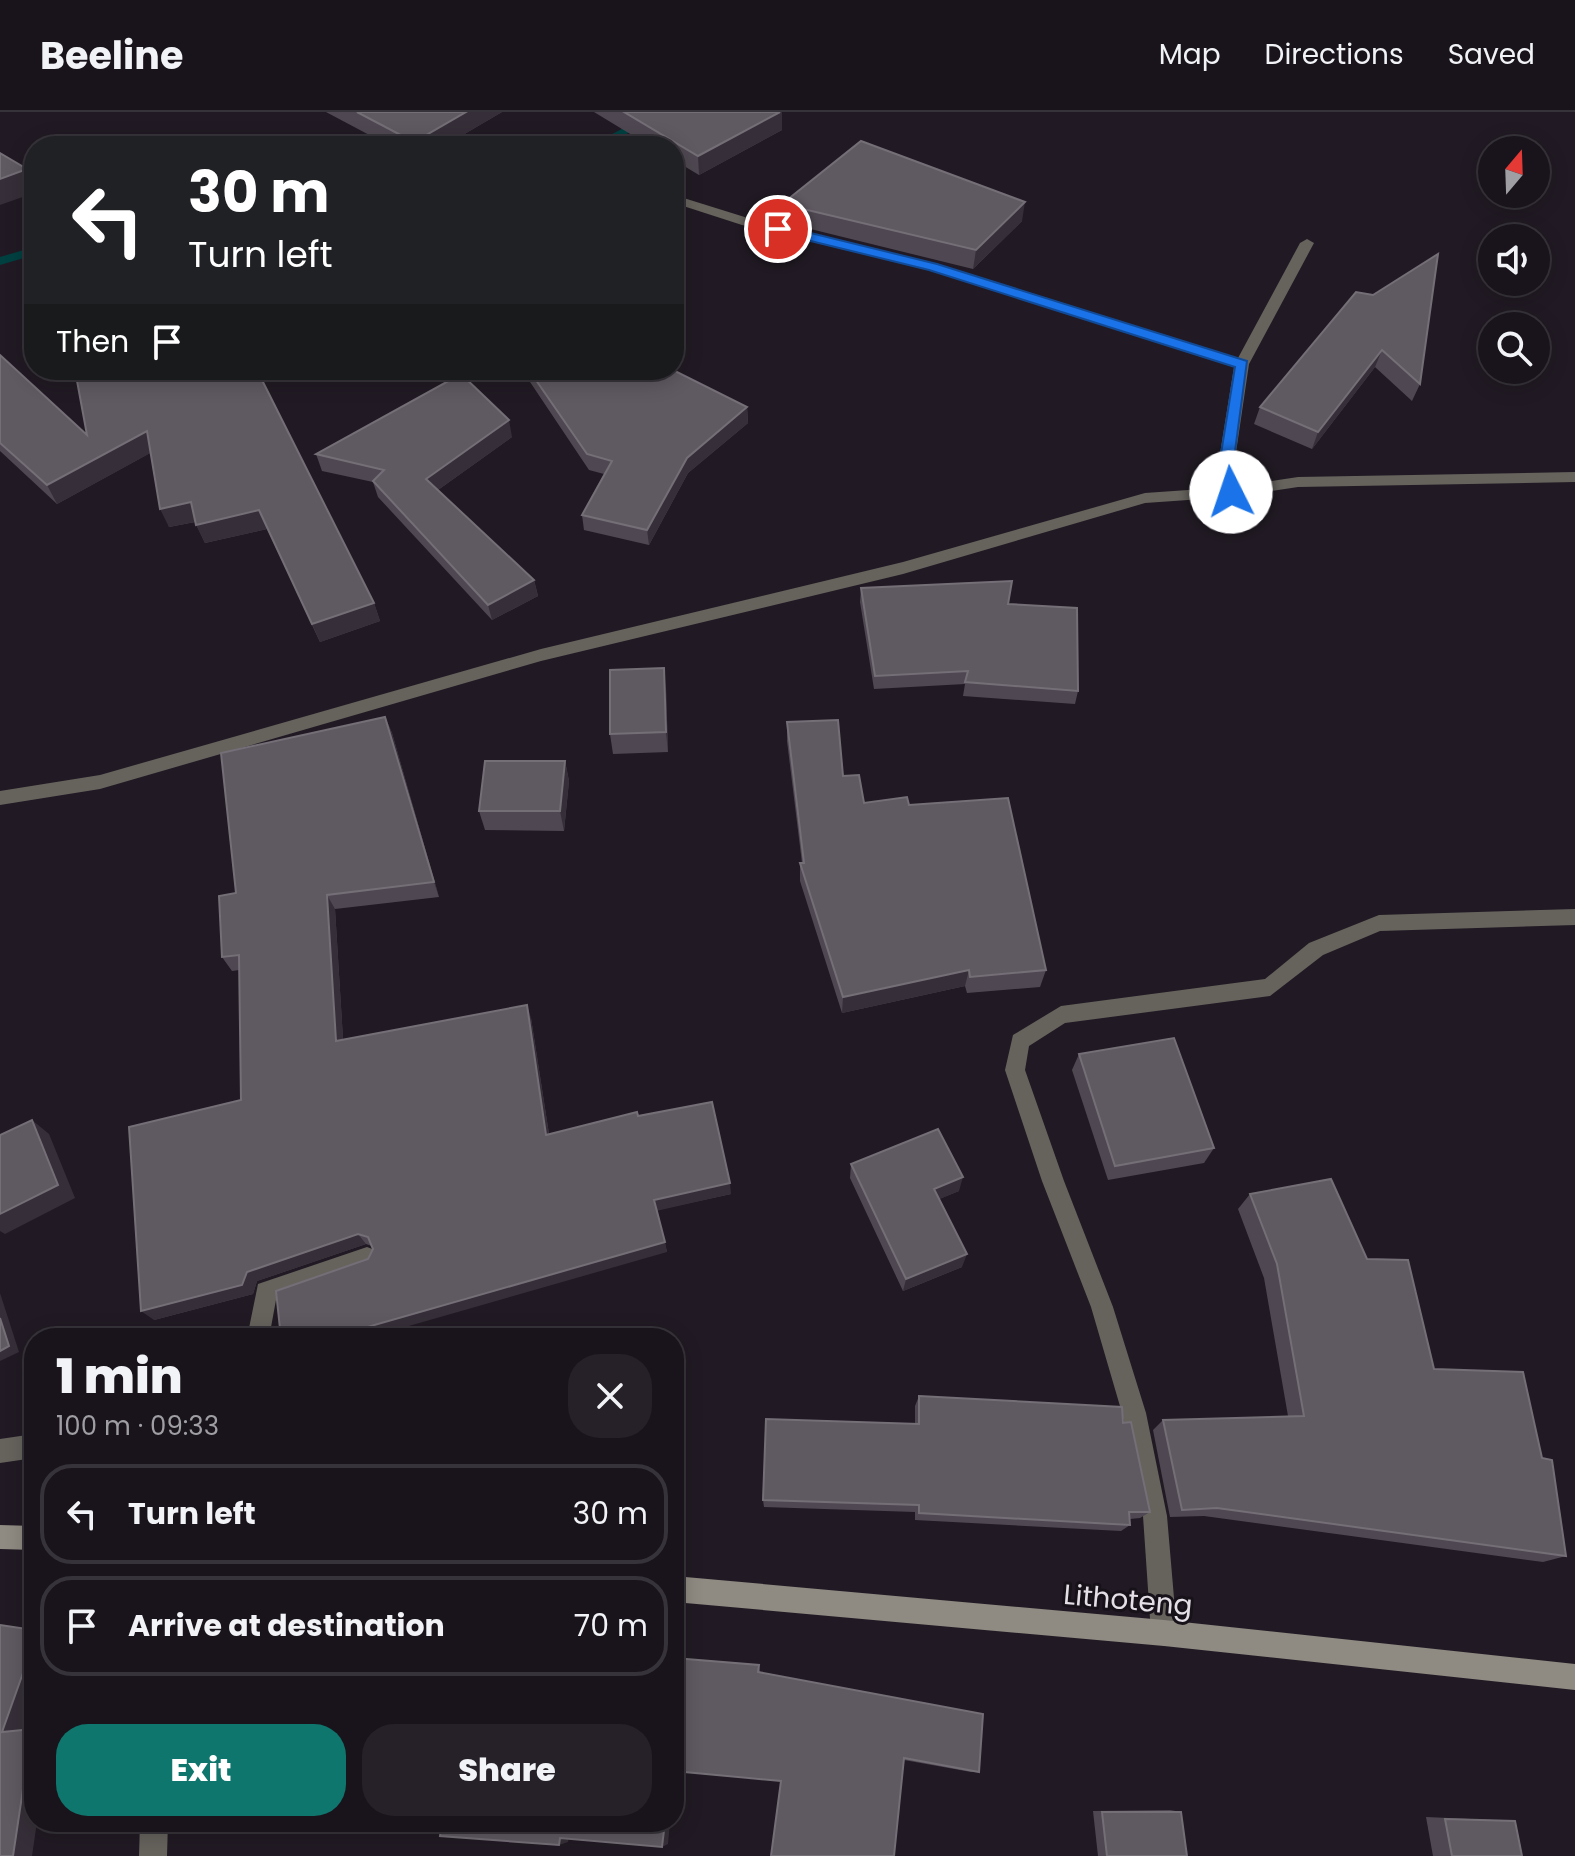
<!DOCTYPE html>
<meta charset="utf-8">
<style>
body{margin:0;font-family:Poppins,sans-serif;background:#262128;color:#f1f3f6;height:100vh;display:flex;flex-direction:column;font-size:30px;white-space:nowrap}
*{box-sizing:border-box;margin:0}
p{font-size:26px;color:#9f9ea3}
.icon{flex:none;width:44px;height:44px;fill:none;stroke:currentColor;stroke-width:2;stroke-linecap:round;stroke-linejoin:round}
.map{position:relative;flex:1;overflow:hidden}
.side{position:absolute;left:24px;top:1216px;width:660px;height:504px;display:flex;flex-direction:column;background:#19141b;border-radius:32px;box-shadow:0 4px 20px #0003,0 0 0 2px #37333a}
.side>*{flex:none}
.top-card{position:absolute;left:24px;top:24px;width:660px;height:244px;border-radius:32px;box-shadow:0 4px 20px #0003,0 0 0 2px #37333a;background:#202124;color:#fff;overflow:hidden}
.needle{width:52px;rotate:19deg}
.buttons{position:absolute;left:1478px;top:24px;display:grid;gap:16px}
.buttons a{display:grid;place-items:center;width:72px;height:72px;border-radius:50%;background:#19141b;box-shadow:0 4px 20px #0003,0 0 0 2px #37333a;font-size:40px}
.pin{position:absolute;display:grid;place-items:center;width:68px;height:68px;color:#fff;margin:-34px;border:4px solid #fff;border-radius:50%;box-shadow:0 2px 8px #0007}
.me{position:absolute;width:88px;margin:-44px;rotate:356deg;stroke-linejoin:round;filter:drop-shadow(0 0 6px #0008)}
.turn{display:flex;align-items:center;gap:28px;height:168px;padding:0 32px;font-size:36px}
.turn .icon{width:104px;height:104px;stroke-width:2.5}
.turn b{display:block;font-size:56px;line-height:68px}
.then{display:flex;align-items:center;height:76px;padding:0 32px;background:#0003;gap:16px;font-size:30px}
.round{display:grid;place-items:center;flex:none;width:84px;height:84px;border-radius:32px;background:#262128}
.headline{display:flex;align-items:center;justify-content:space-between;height:136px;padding:0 32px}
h1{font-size:48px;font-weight:800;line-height:60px}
.button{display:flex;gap:16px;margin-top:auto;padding:16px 32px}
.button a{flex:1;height:92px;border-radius:32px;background:#0f766e;color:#fff;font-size:32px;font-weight:800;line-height:92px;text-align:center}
.button a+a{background:#262128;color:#f1f3f6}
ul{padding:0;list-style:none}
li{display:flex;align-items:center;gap:24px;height:100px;margin:0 16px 12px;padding:0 16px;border:4px solid #37333a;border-radius:32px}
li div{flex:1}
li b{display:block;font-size:30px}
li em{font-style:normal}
header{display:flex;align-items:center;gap:48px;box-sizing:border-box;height:112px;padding:0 40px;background:#19141b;border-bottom:2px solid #37333a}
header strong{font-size:38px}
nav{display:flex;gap:44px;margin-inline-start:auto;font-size:28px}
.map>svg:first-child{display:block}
</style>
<header>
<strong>Beeline</strong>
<nav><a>Map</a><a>Directions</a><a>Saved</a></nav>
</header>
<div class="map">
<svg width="1575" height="1744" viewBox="0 0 1575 1744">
<rect width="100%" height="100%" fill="#211a24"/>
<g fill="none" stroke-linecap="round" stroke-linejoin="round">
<g fill="#004041" fill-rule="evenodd">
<polygon points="645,5 651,8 649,10 604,34 589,34"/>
<polygon points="34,135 34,143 0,153 0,145"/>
</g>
<g fill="#66635d" fill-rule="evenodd">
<polygon points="674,83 751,107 938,152 1238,246 1300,131 1307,127 1314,131 1249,252 1234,354 1239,380 1231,385 1223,380 1218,354 1234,255 929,158 742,113 674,91"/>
<polygon points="1575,797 1575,813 1380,819 1323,843 1270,884 1065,911 1029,934 1025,958 1064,1069 1113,1195 1146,1301 1167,1404 1177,1521 1173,1530 1164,1534 1155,1530 1151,1521 1143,1404 1122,1301 1091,1195 1042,1069 1005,958 1013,923 1061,894 1265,867 1309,831 1379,803"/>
<polygon points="367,1135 375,1138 378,1146 375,1154 276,1188 269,1226 247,1226 258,1172"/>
<polygon points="34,1322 34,1346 0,1351 0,1327"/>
</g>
<g fill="#66635d" fill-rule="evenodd">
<polygon points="1575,360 1575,370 1298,375 1231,385 1145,391 903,462 541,549 100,677 0,693 0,679 100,663 541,537 903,450 1145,381 1231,375 1298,365"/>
<polygon points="140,1710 168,1710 167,1744 139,1744"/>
</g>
<g fill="#8f8a82" fill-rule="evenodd">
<polygon points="0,1413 34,1414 34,1438 0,1437"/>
<polygon points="674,1464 1164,1508 1575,1552 1575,1578 1164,1534 674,1490"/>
</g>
</g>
<g fill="#4f4852">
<polygon points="326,0 502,0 444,34 390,34"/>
<polygon points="594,0 782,0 782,18 699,63 674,48 674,34 650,34"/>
<polygon points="782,92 1022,109 973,157 782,110"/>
<polygon points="1373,183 1420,272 1412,289 1375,255 1312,337 1254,312 1260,295"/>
<polygon points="0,243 87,323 75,258 374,491 380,509 320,530 267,417 205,431 195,410 169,415 150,341 57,392 0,339"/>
<polygon points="522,258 673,258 747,295 748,311 688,361 649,433 584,418 582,403 604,362 589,358"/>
<polygon points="512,325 438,378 534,468 538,484 492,508 378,385 373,370 322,359 316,342"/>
<polygon points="861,476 1008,492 1078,579 1075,592 963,584 965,572 874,577 860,490"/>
<polygon points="666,576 668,640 613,642 610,622"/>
<polygon points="385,605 392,621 439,785 335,797 343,927 531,906 549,1022 638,1004 731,1082 657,1098 667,1140 368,1147 373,1137 372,1134 366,1132 257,1169 253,1182 154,1208 241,988 239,858 232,859 222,845 236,781"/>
<polygon points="787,610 843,664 864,691 909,693 1046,858 1040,875 967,881 965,874 842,901 800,769 800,751 802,751 787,629"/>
<polygon points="565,649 569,669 564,719 485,718 479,699"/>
<polygon points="1079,942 1214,1036 1204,1051 1108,1068 1072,958"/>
<polygon points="851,1052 959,1079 939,1087 962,1155 903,1179 850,1066"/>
<polygon points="1250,1082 1367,1147 1434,1257 1542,1346 1566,1444 1543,1450 1204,1404 1170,1405 1153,1318 1163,1308 1288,1304 1264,1166 1238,1097"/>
<polygon points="919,1284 1123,1311 1150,1400 1140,1406 1130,1407 1130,1413 1121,1419 915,1408 915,1400 764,1395 763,1388 915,1311 915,1294"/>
<polygon points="674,1546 759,1553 760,1560 979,1660 971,1660 904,1648 781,1669 675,1659"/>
<polygon points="1170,1698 1181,1700 1187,1744 1098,1744 1093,1699"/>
<polygon points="1426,1705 1494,1708 1522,1744 1433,1744"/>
</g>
<g fill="#362f39">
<polygon points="466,0 502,0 444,34 415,34 414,30"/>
<polygon points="780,0 782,0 782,18 699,63 698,44"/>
<polygon points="27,57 34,72 34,81 0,93 0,67"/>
<polygon points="1025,90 1022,109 973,157 976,138"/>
<polygon points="681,227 682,243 674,249 674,232"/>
<polygon points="1382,238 1375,255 1312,337 1318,320"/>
<polygon points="747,295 748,311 688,361 649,433 647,418 687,346"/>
<polygon points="509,308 512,325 431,383 426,367"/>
<polygon points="147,319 156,338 57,392 47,373"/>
<polygon points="191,390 200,409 169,415 160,397"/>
<polygon points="259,398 267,417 205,431 196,413"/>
<polygon points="534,468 538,484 492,508 488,493"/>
<polygon points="374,491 380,509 320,530 312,512"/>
<polygon points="664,556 666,576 668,640 666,620"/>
<polygon points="385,605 392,621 439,785 434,770"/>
<polygon points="565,649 569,669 564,719 560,699"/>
<polygon points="327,783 335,797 344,942 336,929"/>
<polygon points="969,858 965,874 842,901 843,885"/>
<polygon points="527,893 531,906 551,1035 546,1023"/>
<polygon points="32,1008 49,1022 75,1086 5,1122 0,1119 0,1102"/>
<polygon points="963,1065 959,1079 930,1091 934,1077"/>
<polygon points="730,1071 731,1082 656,1099 654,1088"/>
<polygon points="358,1122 366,1132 257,1169 253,1182 154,1208 141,1199 247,1160"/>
<polygon points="665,1130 667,1140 367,1226 329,1226"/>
<polygon points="967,1142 962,1155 903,1179 906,1167"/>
<polygon points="0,1181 19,1240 0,1249"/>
<polygon points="34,1530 34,1583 21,1621 2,1620"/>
<polygon points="32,1617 34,1617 34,1710 37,1710 32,1744 13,1744"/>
<polygon points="665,1710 670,1710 668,1732 662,1735"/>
<polygon points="569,1724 568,1730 559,1733 560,1726"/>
</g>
<g fill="#5f5962" stroke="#746e77" stroke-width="2">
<polygon points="357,0 466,0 414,30"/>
<polygon points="624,0 780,0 698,44"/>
<polygon points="861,29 1025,90 976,138 782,92"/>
<polygon points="0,41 27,57 0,67"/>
<polygon points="1438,142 1420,272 1382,238 1318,320 1260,295 1356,180 1373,183"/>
<polygon points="674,223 681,227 674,232"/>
<polygon points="0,243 87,323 75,258 257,258 374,491 312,512 259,398 196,413 191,390 160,397 147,319 47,373 0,331"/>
<polygon points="529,258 673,258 747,295 687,346 647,418 582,403 612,349 587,342"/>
<polygon points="461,262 509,308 426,367 534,468 488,493 373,369 384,358 316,342"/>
<polygon points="1012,469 1008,492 1077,496 1078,579 965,570 968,559 875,564 861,476"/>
<polygon points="664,556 666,620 610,622 610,558"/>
<polygon points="385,605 434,770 327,783 336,929 527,893 546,1023 637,1000 638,1004 712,990 730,1071 654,1088 665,1130 329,1226 281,1226 276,1179 368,1147 373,1137 368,1125 358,1122 247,1160 242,1173 141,1199 129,1015 241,988 239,843 222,845 219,784 236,781 221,641"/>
<polygon points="838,608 843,664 859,663 864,691 907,685 909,693 1008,686 1046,858 970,865 969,858 843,885 800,751 804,751 787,610"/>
<polygon points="485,649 565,649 560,699 479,699"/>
<polygon points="1174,926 1214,1036 1115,1054 1079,942"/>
<polygon points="32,1008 58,1073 0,1102 0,1023"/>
<polygon points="938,1017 963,1065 934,1077 967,1142 906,1167 851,1052"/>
<polygon points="1331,1067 1367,1147 1408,1148 1434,1257 1523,1260 1542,1346 1552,1348 1566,1444 1217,1396 1182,1398 1163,1308 1304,1304 1277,1152 1250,1082"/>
<polygon points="0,1206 9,1234 0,1239"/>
<polygon points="919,1284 1122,1295 1123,1311 1131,1310 1150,1400 1129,1400 1130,1413 919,1401 919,1393 763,1388 766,1307 919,1312"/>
<polygon points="0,1513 34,1518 34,1530 2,1620 32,1617 13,1744 0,1744"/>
<polygon points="674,1546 759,1553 758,1560 983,1602 979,1660 904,1646 894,1744 771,1744 781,1669 674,1659"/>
<polygon points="1102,1700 1181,1700 1187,1744 1107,1744"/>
<polygon points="1445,1707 1515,1709 1522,1744 1452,1744"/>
<polygon points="442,1710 665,1710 662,1735 560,1726 559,1733 440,1724"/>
</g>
<polygon fill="#1a73e8" stroke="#114b97" stroke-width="2" points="778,113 937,152 1247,249 1233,354 1239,380 1231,385 1226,384 1219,354 1235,255 929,158 774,120 772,117"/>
<g text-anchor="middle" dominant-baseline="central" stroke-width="6" stroke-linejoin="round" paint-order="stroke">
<g font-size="28" fill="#e4dfe6" stroke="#17111a">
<text transform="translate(1128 1488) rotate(5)">Lithoteng</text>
</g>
</g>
</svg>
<div class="buttons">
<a><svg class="needle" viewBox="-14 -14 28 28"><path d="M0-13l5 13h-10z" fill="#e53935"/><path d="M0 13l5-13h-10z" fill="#9f9ea3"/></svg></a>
<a><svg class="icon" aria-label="sound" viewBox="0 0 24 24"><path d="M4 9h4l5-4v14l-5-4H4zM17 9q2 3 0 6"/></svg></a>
<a><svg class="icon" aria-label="search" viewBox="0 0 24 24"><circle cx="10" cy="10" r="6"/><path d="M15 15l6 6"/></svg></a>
</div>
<div class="pin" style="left:778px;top:117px;background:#d93025"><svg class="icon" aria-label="arrive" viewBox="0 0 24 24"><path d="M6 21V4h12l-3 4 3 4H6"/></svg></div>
<svg class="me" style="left:1231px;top:380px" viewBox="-20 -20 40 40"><circle r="19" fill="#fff"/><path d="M0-13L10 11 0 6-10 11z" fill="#1a73e8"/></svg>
<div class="top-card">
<div class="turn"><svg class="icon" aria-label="left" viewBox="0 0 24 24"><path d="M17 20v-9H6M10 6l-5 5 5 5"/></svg><div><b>30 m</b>Turn left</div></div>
<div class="then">Then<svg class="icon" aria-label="arrive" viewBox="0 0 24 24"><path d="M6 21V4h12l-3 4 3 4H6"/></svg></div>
</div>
<section class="side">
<div class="headline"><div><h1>1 min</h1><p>100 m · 09:33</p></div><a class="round"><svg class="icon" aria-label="close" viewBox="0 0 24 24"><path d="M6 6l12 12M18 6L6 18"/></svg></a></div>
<ul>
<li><svg class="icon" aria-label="left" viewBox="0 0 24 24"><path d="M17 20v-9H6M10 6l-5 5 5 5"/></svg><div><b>Turn left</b></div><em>30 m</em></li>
<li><svg class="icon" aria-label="arrive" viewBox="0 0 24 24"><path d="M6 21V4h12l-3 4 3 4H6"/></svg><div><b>Arrive at destination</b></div><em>70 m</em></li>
</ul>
<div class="button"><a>Exit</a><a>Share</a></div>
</section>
</div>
